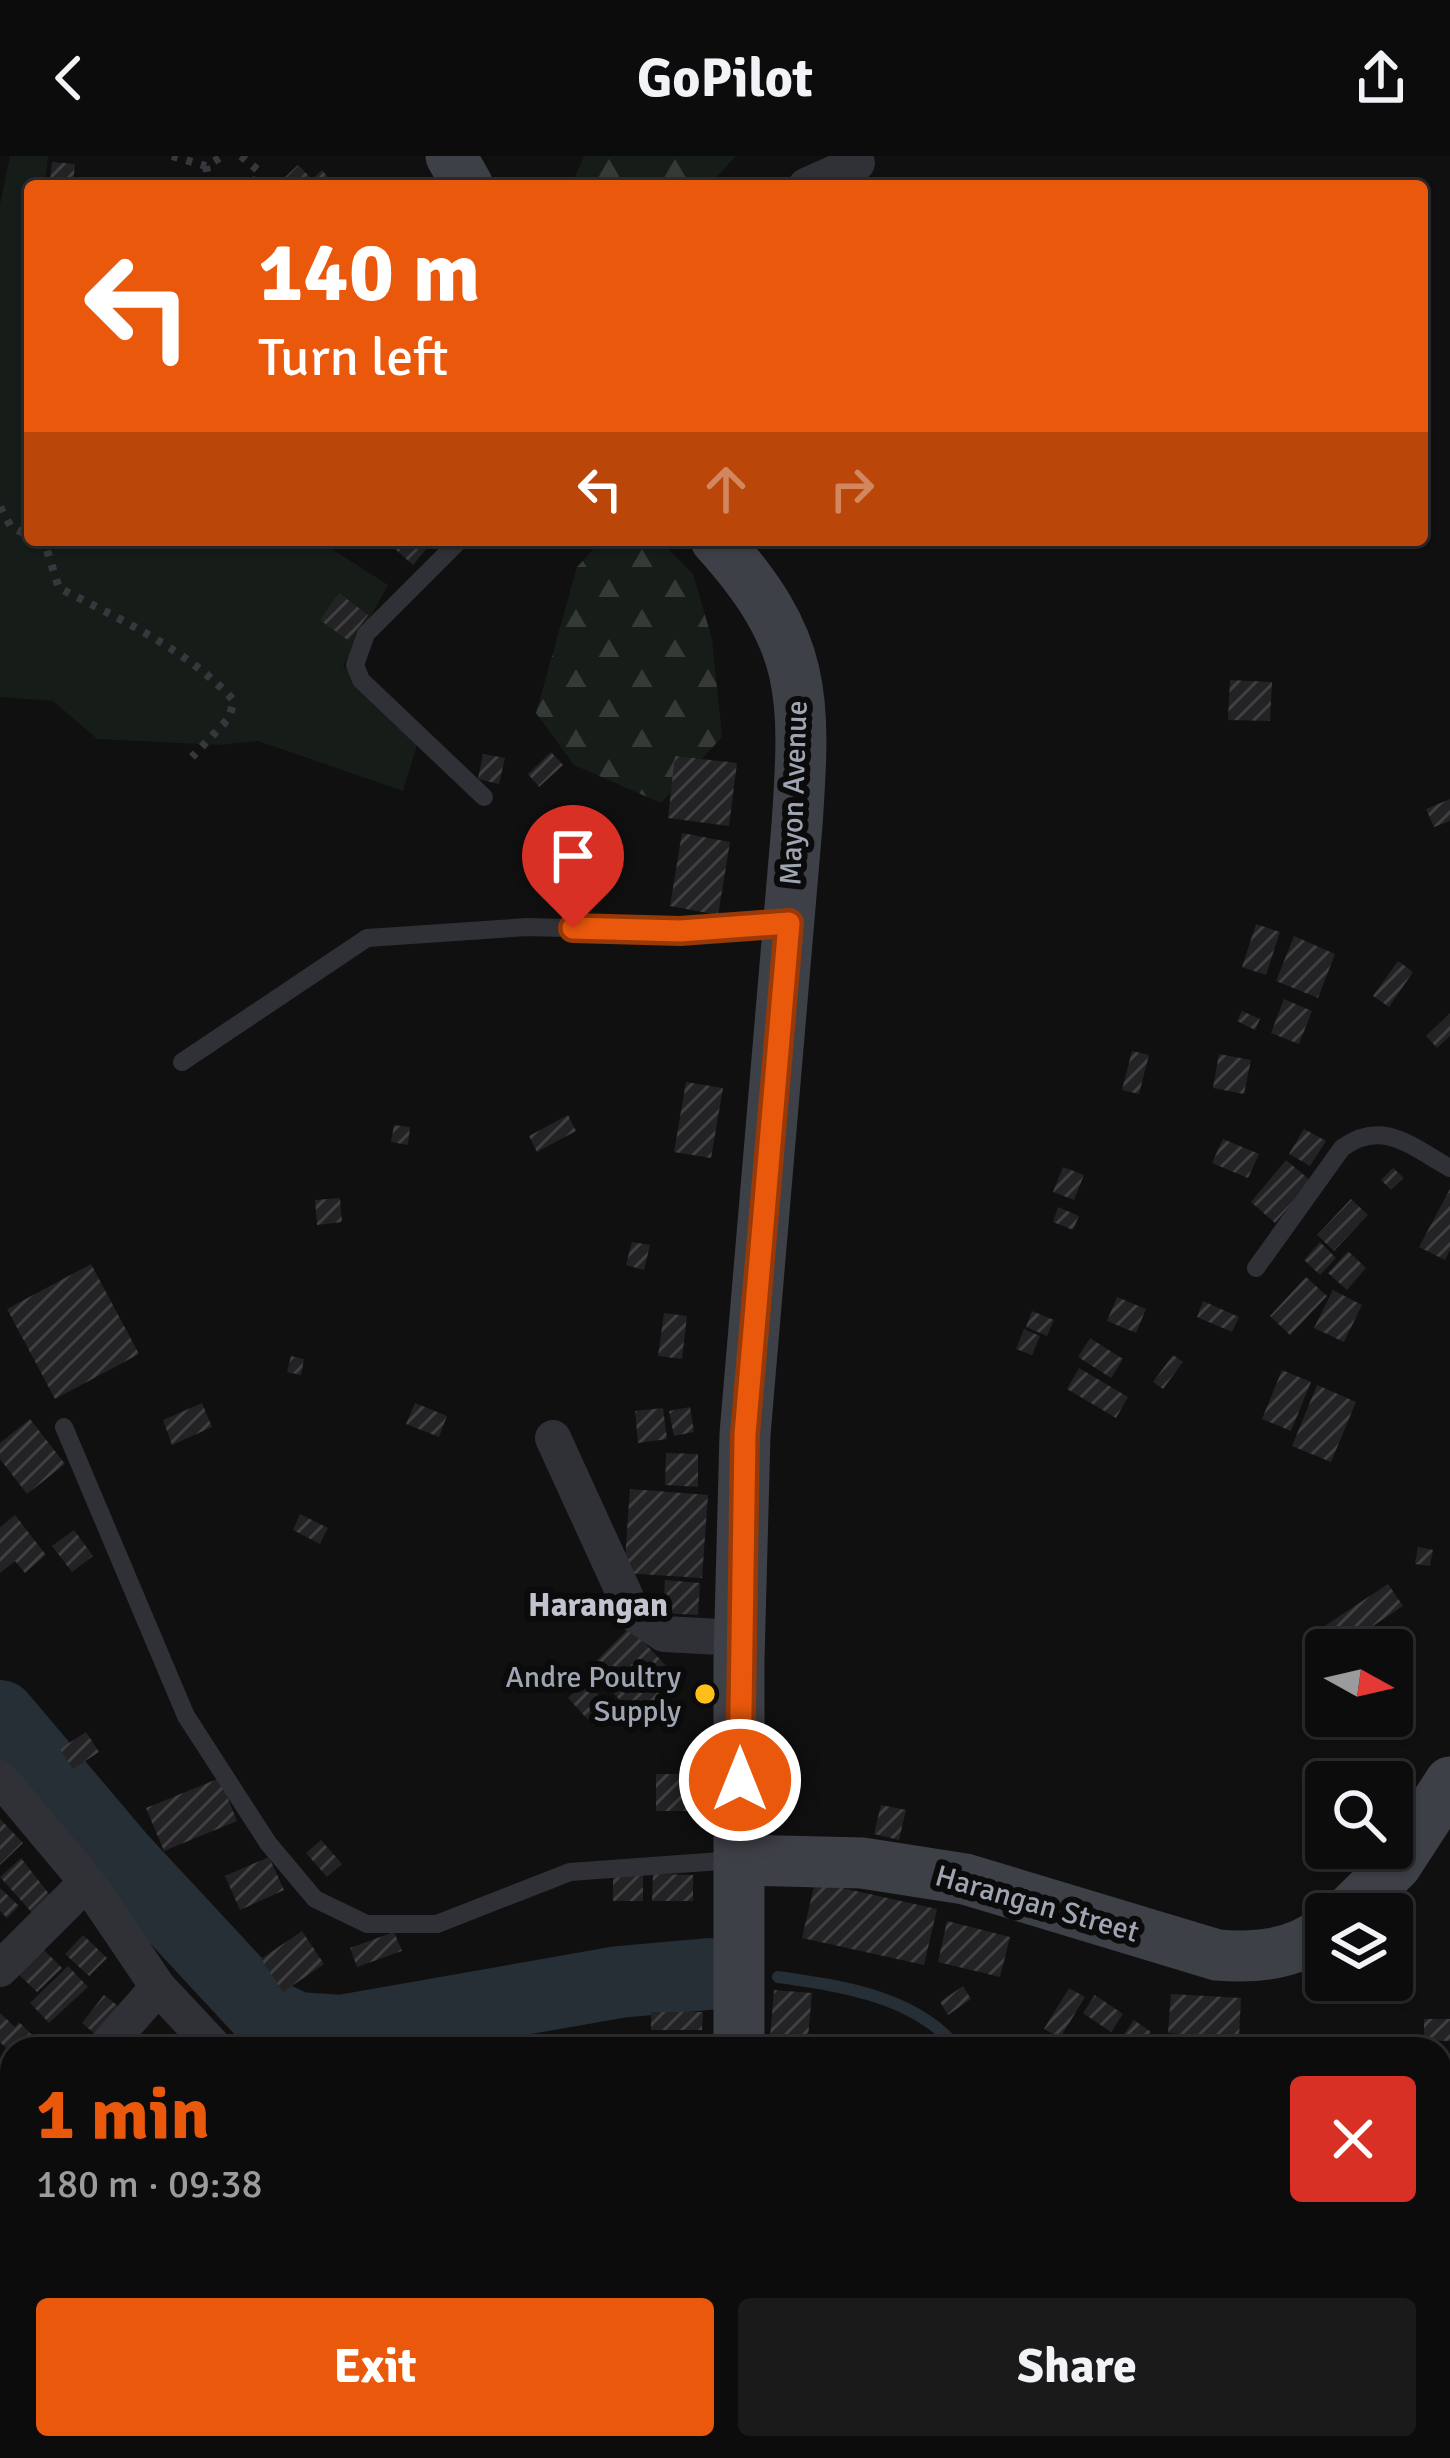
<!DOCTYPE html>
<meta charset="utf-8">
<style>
body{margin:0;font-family:Signika,sans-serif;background:#1a1a1b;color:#f1f3f6;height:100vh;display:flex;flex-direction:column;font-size:45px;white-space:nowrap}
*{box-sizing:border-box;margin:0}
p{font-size:39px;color:#9a9b9d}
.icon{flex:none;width:66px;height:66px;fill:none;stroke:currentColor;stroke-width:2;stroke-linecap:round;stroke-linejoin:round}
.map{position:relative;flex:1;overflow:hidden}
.sheet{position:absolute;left:0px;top:1881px;width:1452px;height:423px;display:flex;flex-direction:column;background:#0c0c0d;border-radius:36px 36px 0 0;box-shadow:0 3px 9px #0004,0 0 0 3px #2c2c2e}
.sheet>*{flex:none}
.banner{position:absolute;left:24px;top:24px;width:1404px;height:366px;border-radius:12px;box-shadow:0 3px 9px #0004,0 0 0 3px #2c2c2e;background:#ea580c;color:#fff;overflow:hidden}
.needle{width:78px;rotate:98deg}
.fabs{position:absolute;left:1305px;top:1473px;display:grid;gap:24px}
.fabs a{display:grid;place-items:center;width:108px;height:108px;border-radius:12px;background:#0c0c0d;box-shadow:0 3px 9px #0004,0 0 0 3px #2c2c2e;font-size:60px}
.pin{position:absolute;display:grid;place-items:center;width:102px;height:102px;color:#fff;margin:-123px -51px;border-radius:50% 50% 50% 0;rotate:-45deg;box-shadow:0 0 12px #0007}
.pin .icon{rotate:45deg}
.me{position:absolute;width:132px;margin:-66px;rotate:0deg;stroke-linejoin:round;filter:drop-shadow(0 0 9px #0008)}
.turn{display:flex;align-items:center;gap:42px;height:252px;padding:0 36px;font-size:54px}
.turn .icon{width:156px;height:156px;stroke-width:2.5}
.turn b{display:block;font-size:84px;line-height:102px}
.lanes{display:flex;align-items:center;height:114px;padding:0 36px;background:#0003;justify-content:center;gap:60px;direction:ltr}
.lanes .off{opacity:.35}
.round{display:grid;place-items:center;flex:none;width:126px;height:126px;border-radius:12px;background:#1a1a1b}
.head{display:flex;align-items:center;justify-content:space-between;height:204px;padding:0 36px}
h1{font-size:72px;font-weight:800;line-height:90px;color:#ea580c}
.primary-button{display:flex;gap:24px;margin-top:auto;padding:24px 36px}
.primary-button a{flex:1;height:138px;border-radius:12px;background:#ea580c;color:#fff;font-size:48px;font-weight:800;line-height:138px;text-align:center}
.primary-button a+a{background:#1a1a1b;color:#f1f3f6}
header{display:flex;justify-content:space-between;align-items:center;height:156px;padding:0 36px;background:#0c0c0d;font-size:54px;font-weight:800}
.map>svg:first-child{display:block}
</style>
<header><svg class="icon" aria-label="back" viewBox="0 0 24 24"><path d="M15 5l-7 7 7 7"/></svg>GoPilot<svg class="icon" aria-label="share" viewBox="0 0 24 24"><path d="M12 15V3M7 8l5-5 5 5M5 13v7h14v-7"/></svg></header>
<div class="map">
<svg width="1450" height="2302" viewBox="0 0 1450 2302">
<defs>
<pattern id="forest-firs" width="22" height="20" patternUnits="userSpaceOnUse" patternTransform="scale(3)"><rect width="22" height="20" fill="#161c17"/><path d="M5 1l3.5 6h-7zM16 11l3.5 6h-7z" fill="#353a36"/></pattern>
<pattern id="building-hatch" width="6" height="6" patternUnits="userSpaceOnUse" patternTransform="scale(3)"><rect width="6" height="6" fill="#232325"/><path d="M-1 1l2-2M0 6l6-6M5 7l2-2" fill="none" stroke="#404042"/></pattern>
</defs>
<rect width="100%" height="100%" fill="#101011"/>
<polygon fill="#161c17" points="10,0 48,0 45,30 30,30 30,384 318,384 388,429 343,510 419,583 403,635 258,585 219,589 97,583 53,545 0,541 0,48"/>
<g fill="url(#forest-firs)">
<polygon points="584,0 736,0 708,30 571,30"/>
<polygon points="602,384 659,384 693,418 712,483 722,581 661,647 574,609 536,557 577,411"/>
</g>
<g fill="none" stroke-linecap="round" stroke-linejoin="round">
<g stroke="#262e36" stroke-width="12">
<path d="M778 1821C841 1830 916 1840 958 1893"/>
<polyline points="1440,2196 1450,2189"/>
<polyline points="1152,2292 1161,2302"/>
<polyline points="1278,2302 1296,2292"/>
</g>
<polyline stroke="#262e36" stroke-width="72" points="0,1560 120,1702 263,1856 297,1872 341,1875 619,1826 709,1818"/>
</g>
<g fill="url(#building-hatch)">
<polygon points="52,6 75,8 73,28 50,25"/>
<polygon points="298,9 312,23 322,14 333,27 291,30 284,22"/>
<polygon points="385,384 434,384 413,409"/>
<polygon points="339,437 368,459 349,485 320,464"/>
<polygon points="1230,524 1272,526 1270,565 1228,564"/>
<polygon points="551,596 563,609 539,631 528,618"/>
<polygon points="483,598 505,602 499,628 478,623"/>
<polygon points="675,600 737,607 729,670 668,662"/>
<polygon points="1450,643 1450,665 1434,671 1426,653"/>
<polygon points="682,677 730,686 718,759 670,750"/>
<polygon points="1256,768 1280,776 1266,819 1242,811"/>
<polygon points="1294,780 1335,798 1318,842 1276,825"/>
<polygon points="1398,805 1413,816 1389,851 1373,840"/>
<polygon points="1284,843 1312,855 1299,888 1271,877"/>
<polygon points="1242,855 1260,863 1255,874 1237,865"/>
<polygon points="1450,857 1450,880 1437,892 1426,880"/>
<polygon points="1132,895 1149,899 1139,938 1122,934"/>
<polygon points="1219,898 1251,904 1244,938 1213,932"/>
<polygon points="686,926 723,932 711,1002 674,996"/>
<polygon points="568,959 576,975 537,996 529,980"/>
<polygon points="394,969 410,971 408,989 391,986"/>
<polygon points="1304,973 1326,985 1310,1010 1289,998"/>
<polygon points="1223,983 1259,998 1248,1022 1212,1007"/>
<polygon points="1286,1004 1311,1025 1275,1067 1251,1046"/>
<polygon points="1063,1011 1084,1019 1074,1044 1053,1036"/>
<polygon points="1393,1012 1404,1022 1391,1034 1381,1024"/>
<polygon points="1450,1033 1450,1094 1445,1104 1419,1091"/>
<polygon points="340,1042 342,1066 317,1069 315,1044"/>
<polygon points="1351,1043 1368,1059 1334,1095 1317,1079"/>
<polygon points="1058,1051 1079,1060 1073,1074 1053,1066"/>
<polygon points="632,1086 650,1089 644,1114 626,1109"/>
<polygon points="1320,1086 1336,1102 1320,1119 1304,1104"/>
<polygon points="1348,1095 1366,1112 1347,1134 1328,1117"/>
<polygon points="91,1108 139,1198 55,1243 7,1153"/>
<polygon points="1306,1121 1327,1140 1290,1179 1270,1160"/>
<polygon points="1333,1134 1362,1149 1344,1186 1314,1172"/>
<polygon points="1117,1141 1146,1153 1136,1177 1107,1165"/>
<polygon points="1203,1145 1239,1161 1232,1176 1197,1161"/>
<polygon points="1032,1155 1054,1164 1047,1180 1026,1171"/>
<polygon points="664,1157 687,1160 682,1203 658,1200"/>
<polygon points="1024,1173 1040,1180 1032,1199 1016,1193"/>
<polygon points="1090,1182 1123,1203 1111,1222 1078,1201"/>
<polygon points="1173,1199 1183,1206 1163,1233 1153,1226"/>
<polygon points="291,1200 304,1203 301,1219 287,1216"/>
<polygon points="1079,1212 1128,1241 1116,1262 1067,1233"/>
<polygon points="1282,1214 1311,1226 1291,1275 1262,1263"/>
<polygon points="1317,1229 1356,1246 1331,1306 1292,1290"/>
<polygon points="202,1247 212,1271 172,1289 163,1264"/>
<polygon points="415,1247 447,1260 439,1281 406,1268"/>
<polygon points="690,1251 694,1276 674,1280 669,1255"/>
<polygon points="663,1252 667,1283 638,1287 635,1255"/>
<polygon points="30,1263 65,1308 27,1338 0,1303 0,1287"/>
<polygon points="666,1297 698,1298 698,1331 665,1329"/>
<polygon points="630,1333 708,1339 702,1422 624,1417"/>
<polygon points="300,1358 328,1372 320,1388 293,1374"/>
<polygon points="15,1359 46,1399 25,1417 15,1405 0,1417 0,1371"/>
<polygon points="74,1374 93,1400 72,1416 52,1390"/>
<polygon points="1418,1391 1433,1394 1430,1410 1415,1408"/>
<polygon points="665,1424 700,1427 698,1459 663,1457"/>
<polygon points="1388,1428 1403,1450 1337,1494 1326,1494 1323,1503 1308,1481"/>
<polygon points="630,1471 679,1524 638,1563 589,1512"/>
<polygon points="585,1525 612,1553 594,1570 568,1542"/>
<polygon points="86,1576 99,1596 73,1613 60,1593"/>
<rect x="656" y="1618" width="45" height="37"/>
<polygon points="220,1622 237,1665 164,1695 146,1652"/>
<polygon points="881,1649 906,1654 899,1684 874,1678"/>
<polygon points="0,1663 23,1687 0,1709"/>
<polygon points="321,1684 342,1708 327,1721 306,1697"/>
<polygon points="269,1701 284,1734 240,1754 225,1720"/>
<polygon points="21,1702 53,1743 35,1760 0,1721"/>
<polygon points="613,1718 643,1719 643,1745 613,1745"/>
<polygon points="653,1718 693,1719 693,1745 652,1745"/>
<polygon points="815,1726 937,1753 924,1809 802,1782"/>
<polygon points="0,1732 19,1750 7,1762 0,1755"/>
<polygon points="947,1765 1010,1781 1000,1821 938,1806"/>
<polygon points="302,1775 324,1808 283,1836 261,1803"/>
<polygon points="394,1776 402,1795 357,1811 350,1792"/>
<polygon points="83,1779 107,1802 89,1820 65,1798"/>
<polygon points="39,1789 62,1812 37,1836 14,1814"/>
<polygon points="68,1810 88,1831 49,1867 30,1847"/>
<polygon points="963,1830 971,1843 948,1859 940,1846"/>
<polygon points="1069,1832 1085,1841 1060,1882 1044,1873"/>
<polygon points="774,1834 812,1837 807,1893 769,1893"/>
<polygon points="1171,1838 1241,1842 1239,1882 1168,1877"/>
<polygon points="104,1839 118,1850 95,1878 82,1867"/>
<polygon points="1095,1839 1123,1858 1111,1876 1083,1857"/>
<polygon points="651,1856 703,1856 702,1874 651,1874"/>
<polygon points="0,1857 15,1871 19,1866 33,1880 20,1893 12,1893 12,1898 0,1886"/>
<polygon points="1424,1863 1450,1863 1450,1885 1424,1884"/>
<polygon points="1134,1864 1151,1876 1139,1893 1122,1881"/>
<polygon points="616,1882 618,1893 590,1893 589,1884"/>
<polygon points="1450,2052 1450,2114 1440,2119 1440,2058"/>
<polygon points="0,2065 12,2077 12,2117 0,2104"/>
<polygon points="825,2292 868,2292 855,2302 832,2302"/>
<polygon points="883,2292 921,2292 923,2302 885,2302"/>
</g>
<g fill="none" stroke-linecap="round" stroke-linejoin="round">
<g stroke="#36383e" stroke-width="8" stroke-dasharray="6 9" stroke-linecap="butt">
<polyline points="172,0 206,10 223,0"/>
<polyline points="241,0 259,15 254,30"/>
<polyline points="206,10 209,30"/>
<polyline points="0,351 11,371 30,380"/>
<path d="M38 384 45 388 59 432C118 462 190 495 234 545L229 562 192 601"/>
</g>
<g stroke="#303137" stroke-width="18">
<polyline points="460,384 366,478 355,509 361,524 484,641"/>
<polyline points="182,906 367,782 527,771 680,775 784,767"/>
<path d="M1256 1112 1342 992C1382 962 1412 991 1450 1012"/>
<polyline points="64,1271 186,1560 268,1687 315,1743 367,1768 437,1768 570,1716 734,1704"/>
<polyline points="0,2238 12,2232"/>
<polyline points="463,2292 467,2302"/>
<polyline points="236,2302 251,2292"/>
</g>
<g stroke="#303137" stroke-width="36">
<polyline points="806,30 857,7"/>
<polyline points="553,1282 633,1457 664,1478 740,1482"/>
<polyline points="0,1622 87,1726 158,1831 216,1893"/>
<polyline points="0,1813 87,1726"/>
<polyline points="104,1893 158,1831"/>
<polyline points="0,2011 12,1998"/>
<polyline points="1440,2271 1450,2264"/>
<polyline points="1397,2302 1411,2292"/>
</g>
<g stroke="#3e4047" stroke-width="51">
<polyline points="451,0 468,30"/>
<path d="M716 384C807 485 806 538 797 669L745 1278 739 1504V1893"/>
<path d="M740 1704 862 1707 965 1723 1217 1799C1256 1802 1294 1799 1326 1774"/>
<polyline points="1346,1758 1396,1709 1450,1626"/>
<polyline points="695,2302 697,2292"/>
</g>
</g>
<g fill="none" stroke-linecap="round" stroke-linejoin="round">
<defs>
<polyline id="route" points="573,772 680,775 789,767 745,1278 740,1624"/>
</defs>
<use href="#route" stroke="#983908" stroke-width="30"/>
<use href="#route" stroke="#ea580c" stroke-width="21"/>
</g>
<circle fill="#ffbf1a" stroke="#0b0b0c" stroke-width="4.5" cx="705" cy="1538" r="12"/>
<g text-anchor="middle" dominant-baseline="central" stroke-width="12" stroke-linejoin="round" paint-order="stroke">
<g font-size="30" fill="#a0a5b3" stroke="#0b0b0c">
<text transform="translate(794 637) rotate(-88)">Mayon Avenue</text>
<text transform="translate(1037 1748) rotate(16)">Harangan Street</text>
</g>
<g font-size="30" fill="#a0a5b3" stroke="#0b0b0c" text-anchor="end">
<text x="681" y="1521">Andre Poultry<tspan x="681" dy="34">Supply</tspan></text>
</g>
<g font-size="33" font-weight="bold" fill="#c1c4cf" stroke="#0b0b0c">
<text x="598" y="1449">Harangan</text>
</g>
</g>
</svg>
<div class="fabs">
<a><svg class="needle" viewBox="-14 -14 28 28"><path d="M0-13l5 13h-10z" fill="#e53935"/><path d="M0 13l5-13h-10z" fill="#9a9b9d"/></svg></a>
<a><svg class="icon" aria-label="search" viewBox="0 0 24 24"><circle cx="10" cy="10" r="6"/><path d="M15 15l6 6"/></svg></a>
<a><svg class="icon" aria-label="layers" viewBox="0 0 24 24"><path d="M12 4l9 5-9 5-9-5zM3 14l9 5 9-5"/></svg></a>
</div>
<div class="pin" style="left:573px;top:772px;background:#d93025"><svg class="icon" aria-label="arrive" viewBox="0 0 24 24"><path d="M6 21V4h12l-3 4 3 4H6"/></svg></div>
<svg class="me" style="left:740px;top:1624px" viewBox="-20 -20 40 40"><circle r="17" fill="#ea580c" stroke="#fff" stroke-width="3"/><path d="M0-11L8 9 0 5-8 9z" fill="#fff"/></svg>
<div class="banner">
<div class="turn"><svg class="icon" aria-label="left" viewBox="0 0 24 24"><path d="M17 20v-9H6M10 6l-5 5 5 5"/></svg><div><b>140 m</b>Turn left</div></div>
<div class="lanes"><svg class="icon" aria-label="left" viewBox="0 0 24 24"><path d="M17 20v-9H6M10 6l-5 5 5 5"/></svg><svg class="icon off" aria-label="ahead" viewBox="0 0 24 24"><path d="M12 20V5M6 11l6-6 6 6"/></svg><svg class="icon off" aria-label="right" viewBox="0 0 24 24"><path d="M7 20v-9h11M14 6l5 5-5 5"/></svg></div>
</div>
<section class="sheet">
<div class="head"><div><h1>1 min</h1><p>180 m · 09:38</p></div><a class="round" style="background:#d93025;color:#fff"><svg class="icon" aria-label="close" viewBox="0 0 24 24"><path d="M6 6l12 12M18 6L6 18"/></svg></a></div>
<div class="primary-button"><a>Exit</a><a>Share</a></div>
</section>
</div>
